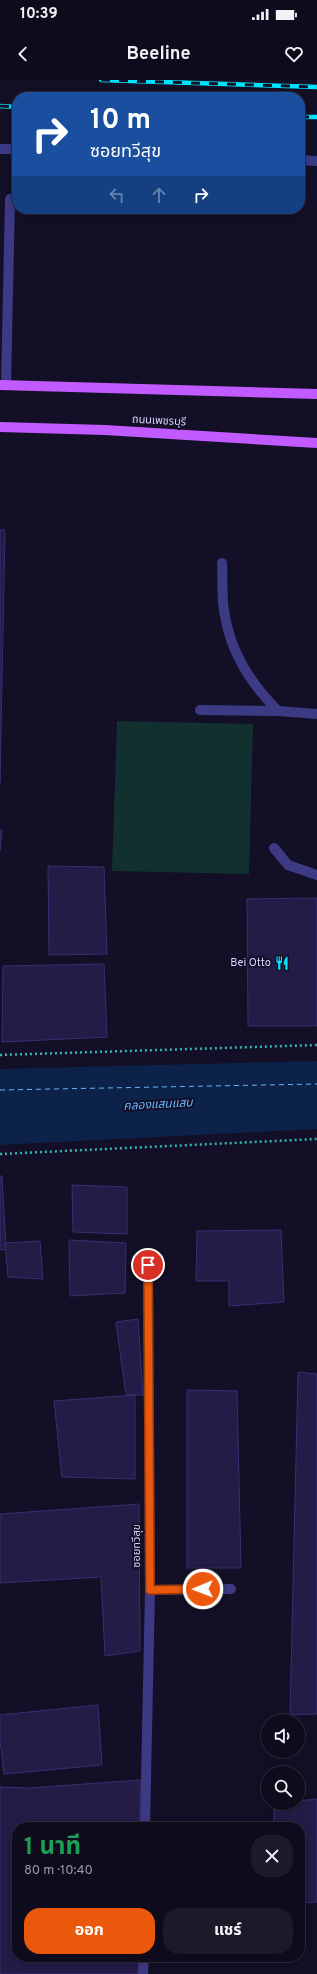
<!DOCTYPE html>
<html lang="th">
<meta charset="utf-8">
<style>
body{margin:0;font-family:Overpass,"Noto Sans Thai",sans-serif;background:#1c1929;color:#f1f3f6;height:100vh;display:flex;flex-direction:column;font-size:15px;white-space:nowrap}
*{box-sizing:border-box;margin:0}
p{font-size:13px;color:#9b9ba3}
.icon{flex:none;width:22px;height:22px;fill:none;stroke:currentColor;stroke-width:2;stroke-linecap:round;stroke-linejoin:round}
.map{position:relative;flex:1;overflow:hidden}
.drawer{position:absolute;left:12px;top:1742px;width:293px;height:140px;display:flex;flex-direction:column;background:#0e0b1c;border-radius:16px;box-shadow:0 2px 10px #0003,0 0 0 1px #2e2b3b}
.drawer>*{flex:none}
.guide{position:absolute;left:12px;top:12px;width:293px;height:122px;border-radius:16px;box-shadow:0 2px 10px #0003,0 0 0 1px #2e2b3b;background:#1a4fa0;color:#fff;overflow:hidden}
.fabs{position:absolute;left:261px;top:1634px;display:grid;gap:8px}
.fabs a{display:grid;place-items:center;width:44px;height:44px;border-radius:50%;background:#0e0b1c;box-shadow:0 2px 10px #0003,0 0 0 1px #2e2b3b;font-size:20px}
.pin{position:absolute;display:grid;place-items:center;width:34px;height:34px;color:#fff;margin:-17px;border:2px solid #fff;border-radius:50%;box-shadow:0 1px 4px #0007}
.me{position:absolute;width:44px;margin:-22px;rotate:269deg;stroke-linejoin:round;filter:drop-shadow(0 0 3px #0008)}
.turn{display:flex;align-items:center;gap:14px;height:84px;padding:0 12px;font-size:18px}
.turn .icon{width:52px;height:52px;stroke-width:2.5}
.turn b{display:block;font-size:28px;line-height:34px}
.lanes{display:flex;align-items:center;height:38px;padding:0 12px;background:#0003;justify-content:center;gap:20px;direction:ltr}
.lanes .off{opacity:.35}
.round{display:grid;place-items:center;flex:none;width:42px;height:42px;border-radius:16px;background:#1c1929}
.headline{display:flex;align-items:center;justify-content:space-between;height:68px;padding:0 12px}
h1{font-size:24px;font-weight:700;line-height:30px;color:#1e9e55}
.primary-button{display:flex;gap:8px;margin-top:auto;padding:8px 12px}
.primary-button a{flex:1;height:46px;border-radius:16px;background:#ea580c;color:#fff;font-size:16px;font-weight:700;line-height:46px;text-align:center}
.primary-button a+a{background:#1c1929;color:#f1f3f6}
.status{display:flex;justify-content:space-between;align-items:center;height:28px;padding:0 20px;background:#0e0b1c;direction:ltr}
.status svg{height:11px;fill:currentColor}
header{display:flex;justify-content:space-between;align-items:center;height:52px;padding:0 12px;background:#0e0b1c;font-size:18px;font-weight:700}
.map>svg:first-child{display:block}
</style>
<div class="status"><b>10:39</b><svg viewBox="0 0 49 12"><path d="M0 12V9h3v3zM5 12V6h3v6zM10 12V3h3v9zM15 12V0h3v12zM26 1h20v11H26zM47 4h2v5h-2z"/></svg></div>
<header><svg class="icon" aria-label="back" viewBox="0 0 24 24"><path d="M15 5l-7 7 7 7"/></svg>Beeline<svg class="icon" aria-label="heart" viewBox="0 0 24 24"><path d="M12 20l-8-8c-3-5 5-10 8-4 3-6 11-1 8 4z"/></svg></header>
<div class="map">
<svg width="317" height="1894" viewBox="0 0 317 1894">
<rect width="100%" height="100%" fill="#130f26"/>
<polygon fill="#12302f" points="117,641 253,644 249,794 112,791"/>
<polygon fill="#0c2248" points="317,981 317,1049 0,1065 0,989"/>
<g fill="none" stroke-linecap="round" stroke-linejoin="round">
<polyline stroke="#62b6ff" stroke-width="1" stroke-dasharray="5 4" stroke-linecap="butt" points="0,1010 317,1004"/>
</g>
<g fill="#241b47" stroke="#3b2d73">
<polygon points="0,450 5,450 0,703"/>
<polygon points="0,750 2,750 0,771"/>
<polygon points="48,786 104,787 107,874 49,875"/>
<polygon points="317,818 317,946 248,946 247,819"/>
<polygon points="104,884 107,957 2,962 3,886"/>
<polygon points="0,1096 2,1096 6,1169 0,1170"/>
<polygon points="72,1105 127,1107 127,1154 73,1152"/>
<polygon points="281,1150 284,1222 229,1226 229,1201 196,1201 197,1151"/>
<polygon points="69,1160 126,1163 125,1213 70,1216"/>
<polygon points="40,1161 43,1199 8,1197 5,1163"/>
<polygon points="138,1239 143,1315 126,1315 116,1242"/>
<polygon points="298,1292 317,1294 317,1634 290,1635"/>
<polygon points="187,1310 237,1311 241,1488 187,1488"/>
<polygon points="135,1315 135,1399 62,1397 54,1321"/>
<polygon points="139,1424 140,1571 105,1576 101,1497 0,1503 0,1434"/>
<polygon points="98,1625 102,1685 4,1694 0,1660 0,1635"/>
<polygon points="140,1700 140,1747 17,1747 17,1877 139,1877 138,1894 0,1894 0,1707 30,1708"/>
<polygon points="317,1719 317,1822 300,1823 300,1747 274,1747 274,1723 298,1723 298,1721"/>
</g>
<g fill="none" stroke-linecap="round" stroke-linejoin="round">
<g stroke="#2fb8b0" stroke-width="2.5" stroke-dasharray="2 3" stroke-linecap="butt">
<polyline points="0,975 317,965"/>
<polyline points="0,1074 317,1059"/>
</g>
<g stroke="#3d3a85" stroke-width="10">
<polyline points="0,69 17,69"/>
<polyline points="300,80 317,81"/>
<polyline points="6,305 10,119"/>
<path d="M222 483C223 500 221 519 225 536 231 572 252 605 278 631L317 634"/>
<polyline points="200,630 278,631"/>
<polyline points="274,768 288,785 317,795"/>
<polyline points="150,1510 231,1509"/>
<polyline points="145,1747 150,1510 148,1185"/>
<polyline points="143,1894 144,1877"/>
</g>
<g stroke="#c25bff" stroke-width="10">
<polyline points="0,305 317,314"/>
<polyline points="0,347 105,350 317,363"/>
</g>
<defs>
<g id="rail">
<polyline points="101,0 317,7"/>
<polyline points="0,26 17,27"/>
<polyline points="300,37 317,37"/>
</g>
</defs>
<use href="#rail" stroke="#00e5ff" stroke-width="4.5"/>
<use href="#rail" stroke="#130f26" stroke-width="3" stroke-dasharray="9" stroke-linecap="butt"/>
</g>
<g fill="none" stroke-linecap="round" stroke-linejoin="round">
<defs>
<polyline id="route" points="148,1185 150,1510 203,1509"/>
</defs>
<use href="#route" stroke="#983908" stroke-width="10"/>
<use href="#route" stroke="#ea580c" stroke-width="7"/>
</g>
<defs>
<symbol id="restaurant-bare" viewBox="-9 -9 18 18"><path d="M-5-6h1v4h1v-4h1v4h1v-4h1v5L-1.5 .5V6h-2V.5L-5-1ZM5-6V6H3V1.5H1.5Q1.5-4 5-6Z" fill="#00e5ff" stroke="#130f26" stroke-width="2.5" paint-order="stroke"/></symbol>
</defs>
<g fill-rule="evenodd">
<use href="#restaurant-bare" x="272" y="873" width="20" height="20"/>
</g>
<g text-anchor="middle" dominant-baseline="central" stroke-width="4" stroke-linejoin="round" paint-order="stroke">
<g font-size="11" fill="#d9d4ff" stroke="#130f26">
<text transform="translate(159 341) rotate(3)">ถนนเพชรบุรี</text>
<text transform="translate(137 1466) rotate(-90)">ซอยทวีสุข</text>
</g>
<g font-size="11" fill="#d9d4ff" stroke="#130f26" text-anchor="end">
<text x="271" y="883">Bei Otto</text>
</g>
<g font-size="12" font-style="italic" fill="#62b6ff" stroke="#130f26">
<text transform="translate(158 1025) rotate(-3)">คลองแสนแสบ</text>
</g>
</g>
</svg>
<div class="fabs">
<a><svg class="icon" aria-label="sound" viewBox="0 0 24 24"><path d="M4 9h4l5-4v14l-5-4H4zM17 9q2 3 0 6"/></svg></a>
<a><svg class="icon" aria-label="search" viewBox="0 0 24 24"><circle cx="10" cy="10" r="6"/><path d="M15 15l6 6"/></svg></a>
</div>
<div class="pin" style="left:148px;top:1185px;background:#d93025"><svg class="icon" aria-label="arrive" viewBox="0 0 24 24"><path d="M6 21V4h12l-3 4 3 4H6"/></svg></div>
<svg class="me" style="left:203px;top:1509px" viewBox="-20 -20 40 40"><circle r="17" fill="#ea580c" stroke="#fff" stroke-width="3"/><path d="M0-11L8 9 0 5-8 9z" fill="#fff"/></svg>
<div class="guide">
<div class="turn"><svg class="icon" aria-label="right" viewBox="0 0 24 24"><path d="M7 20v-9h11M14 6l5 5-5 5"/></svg><div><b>10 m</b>ซอยทวีสุข</div></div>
<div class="lanes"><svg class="icon off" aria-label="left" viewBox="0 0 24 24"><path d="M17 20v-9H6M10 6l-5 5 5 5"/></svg><svg class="icon off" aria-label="ahead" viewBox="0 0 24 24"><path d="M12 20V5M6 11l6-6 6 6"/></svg><svg class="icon" aria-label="right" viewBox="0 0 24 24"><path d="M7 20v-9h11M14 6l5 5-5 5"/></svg></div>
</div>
<section class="drawer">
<div class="headline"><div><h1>1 นาที</h1><p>80 m · 10:40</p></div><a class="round"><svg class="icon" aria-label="close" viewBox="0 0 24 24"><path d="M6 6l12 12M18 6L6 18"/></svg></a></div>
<div class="primary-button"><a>ออก</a><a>แชร์</a></div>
</section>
</div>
